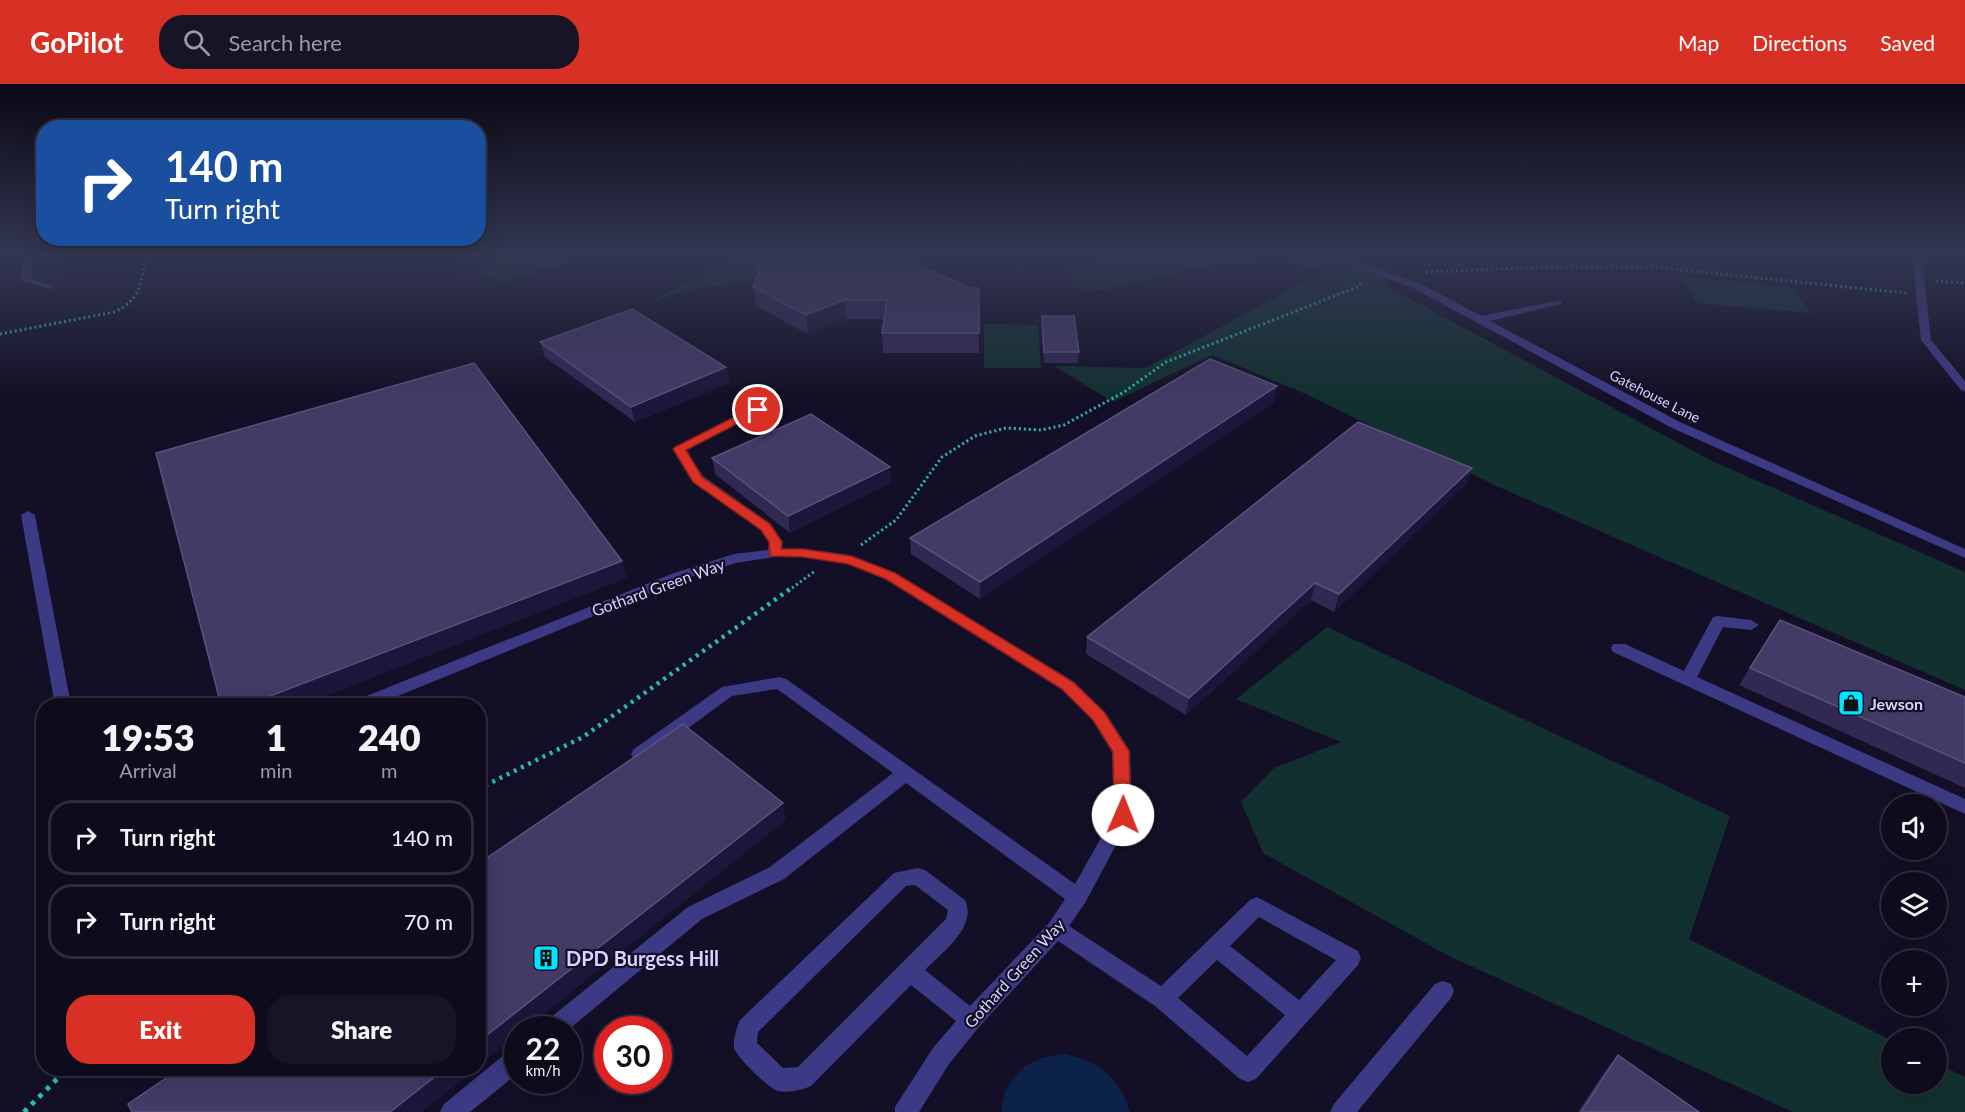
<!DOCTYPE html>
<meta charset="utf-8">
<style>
body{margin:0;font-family:Lato,sans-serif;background:#171425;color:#f1f3f6;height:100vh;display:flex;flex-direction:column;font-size:22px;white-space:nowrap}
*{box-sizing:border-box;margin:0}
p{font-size:20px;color:#9b9ba3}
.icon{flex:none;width:33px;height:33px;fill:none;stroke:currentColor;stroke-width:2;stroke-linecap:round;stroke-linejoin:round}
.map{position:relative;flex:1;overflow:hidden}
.details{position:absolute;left:36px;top:614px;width:450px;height:378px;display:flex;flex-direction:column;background:#0e0b1c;border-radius:24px;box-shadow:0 6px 24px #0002,0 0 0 2px #2e2b3b}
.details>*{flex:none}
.guide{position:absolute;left:36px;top:36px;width:450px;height:126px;border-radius:24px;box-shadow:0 6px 24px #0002,0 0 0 2px #2e2b3b;background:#1a4fa0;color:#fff;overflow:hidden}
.tools{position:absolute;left:1881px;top:710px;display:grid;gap:12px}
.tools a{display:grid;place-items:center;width:66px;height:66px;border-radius:50%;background:#0e0b1c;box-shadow:0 6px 24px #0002,0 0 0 2px #2e2b3b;font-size:30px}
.speed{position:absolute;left:504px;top:932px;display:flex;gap:12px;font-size:30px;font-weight:700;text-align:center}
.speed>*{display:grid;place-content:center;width:78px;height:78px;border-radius:50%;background:#0e0b1c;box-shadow:0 6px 24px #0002,0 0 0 2px #2e2b3b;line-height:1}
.speed small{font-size:15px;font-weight:400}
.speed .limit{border:9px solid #d22;background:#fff;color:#111}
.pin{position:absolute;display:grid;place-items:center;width:51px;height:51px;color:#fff;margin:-26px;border:3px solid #fff;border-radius:50%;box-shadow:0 2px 6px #0007}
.me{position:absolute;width:66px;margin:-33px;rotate:1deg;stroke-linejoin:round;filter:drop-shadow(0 0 4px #0008)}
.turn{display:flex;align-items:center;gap:21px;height:126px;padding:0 30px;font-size:27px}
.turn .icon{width:78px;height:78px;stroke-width:2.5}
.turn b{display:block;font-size:42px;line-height:51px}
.eta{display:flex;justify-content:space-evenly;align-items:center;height:102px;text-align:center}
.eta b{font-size:36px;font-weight:800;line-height:42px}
.action{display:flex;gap:12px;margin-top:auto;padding:12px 30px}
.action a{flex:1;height:69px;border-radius:24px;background:#d93025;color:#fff;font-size:24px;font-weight:800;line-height:69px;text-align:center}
.action a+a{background:#171425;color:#f1f3f6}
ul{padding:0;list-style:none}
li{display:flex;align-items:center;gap:18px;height:75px;margin:0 12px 9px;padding:0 18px;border:3px solid #2e2b3b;border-radius:24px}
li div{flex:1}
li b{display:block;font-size:22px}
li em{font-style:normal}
header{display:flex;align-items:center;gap:36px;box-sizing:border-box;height:84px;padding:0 30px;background:#d93025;color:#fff}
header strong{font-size:28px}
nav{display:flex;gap:33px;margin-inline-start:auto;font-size:21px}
.search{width:420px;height:54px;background:#171425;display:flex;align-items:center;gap:15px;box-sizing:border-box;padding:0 21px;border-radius:24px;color:#9b9ba3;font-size:22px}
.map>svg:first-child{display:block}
</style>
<header>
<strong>GoPilot</strong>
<div class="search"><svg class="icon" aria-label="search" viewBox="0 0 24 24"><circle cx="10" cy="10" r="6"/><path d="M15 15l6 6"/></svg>Search here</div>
<nav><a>Map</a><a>Directions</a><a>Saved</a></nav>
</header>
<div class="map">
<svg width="1965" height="1028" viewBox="0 0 1965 1028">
<rect width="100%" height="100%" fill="#130f26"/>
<g fill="#12302f">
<polygon points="460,172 586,172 499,199"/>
<polygon points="737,172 760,172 763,184 746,198 691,205 643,221"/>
<polygon points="1117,172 1335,172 1394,194 1382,200 1712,377 1965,488 1965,606 1501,404 1299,307 1212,271 1113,318 1054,282 1145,284 1323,188 1283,175 1252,179 1225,178 1102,206 1072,204 1070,186"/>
<polygon points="1682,193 1793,204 1811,229 1696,219"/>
<polygon points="984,240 1038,241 1041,284 984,284"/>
<polygon points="1327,543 1730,732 1689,855 1891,956 1892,999 1936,999 1937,979 1965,993 1965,1028 1793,1028 1449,872 1263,769 1241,718 1274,684 1341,658 1236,615"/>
</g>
<path fill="#0c2248" d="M1065 970C1099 977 1120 994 1130 1028H1001C1004 991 1030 972 1065 970Z"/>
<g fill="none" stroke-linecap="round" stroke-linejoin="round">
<g stroke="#2fb8b0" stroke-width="3" stroke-dasharray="2 3" stroke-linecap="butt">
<polyline points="1426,188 1546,183 1653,183 1906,209"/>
<polyline points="1936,197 1965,199"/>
<path d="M0 250 114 228C142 215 140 200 146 172"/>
<polyline points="861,461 896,436 942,373 975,352 1006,344 1041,346 1064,341 1124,308 1166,278 1360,202 1362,196"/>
<polyline points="788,507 815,487"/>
</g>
<polyline stroke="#2fb8b0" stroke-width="4.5" stroke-dasharray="3 5" stroke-linecap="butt" points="478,705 583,653 790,505"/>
<polyline stroke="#2fb8b0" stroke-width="5" stroke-dasharray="4.5 6" stroke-linecap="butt" points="24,1028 68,984"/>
<g fill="#3d3a85" fill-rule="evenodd">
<polygon points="30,172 40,172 33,180 31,195 52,201 52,205 21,197 23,180"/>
<polygon points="1330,172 1343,172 1423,201 1482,232 1561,216 1561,220 1490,237 1680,338 1965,465 1965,474 1672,344 1415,205"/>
<polygon points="1912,172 1922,172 1931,256 1965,297 1965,307 1961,306 1921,256"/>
<path d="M758 321 762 322V328L686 366 703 392 771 440 783 458 782 465H803L851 471 895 489 1073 597 1105 628 1127 662 1130 667 1132 731 1085 819 1069 842 1161 902 1250 816 1257 813 1358 867 1361 874 1358 881 1256 995 1248 998 1240 995 1155 922 1058 857 979 943 949 980 919 1028H895V1023L933 964 956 937 911 901 811 1002C802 1006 788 1009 778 1007 769 1005 736 972 734 964 733 955 737 943 740 936L894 789 918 784 925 786 965 816C978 843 941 869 925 886L970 922 1049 839 1065 815 906 699 784 795 702 835 568 946 542 945 545 938 688 823 770 783 893 689 777 605 732 612 646 675 640 677 634 675 631 670 634 665 722 603 780 593 786 595 1075 800 1114 731 1112 668 1093 636 1061 605 885 495 848 480 803 473H774L736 479 684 495 376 621H352L354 617 674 489 734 470 768 466 769 458 761 446 693 398 673 365ZM915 801 948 826 946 835 798 983 783 984 757 959 758 948 906 802ZM1259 833 1336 876 1299 916 1230 862ZM1217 876 1285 931 1247 972 1178 914Z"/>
<polygon points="28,427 35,431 71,621 55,621 21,431"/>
<polygon points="1718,532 1751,536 1759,541 1751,546 1723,543 1697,593 1965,715 1965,730 1613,568 1611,564 1613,560 1625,560 1684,587 1713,533"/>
<polygon points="1443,897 1451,900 1454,907 1451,914 1357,1028 1330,1028 1334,1020 1435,900"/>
<polygon points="518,963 518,989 470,1028 440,1028 444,1020 510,966"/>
</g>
</g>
<g fill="#312854">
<polygon points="753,203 979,204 979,269 883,269 882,249 884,235 846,235 808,250 756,222"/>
<polygon points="1042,232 1079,268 1078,279 1044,279 1041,242"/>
<polygon points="540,258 726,283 729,299 635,338 545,273"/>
<polygon points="1274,318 980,515 911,470 910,454"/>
<polygon points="712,374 890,383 891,399 790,449 715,390"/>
<polygon points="1472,384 1466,400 1334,528 1311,516 1186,631 1086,570 1087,553"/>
<polygon points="1780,536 1965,613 1965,704 1739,601"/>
<polygon points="1618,971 1699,1028 1578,1028 1605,987"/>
</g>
<g fill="#1d163a">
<polygon points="844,216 846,235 808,250 806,231"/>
<polygon points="726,283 729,299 635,338 631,323"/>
<polygon points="1277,302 1274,318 980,515 980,498"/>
<polygon points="890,383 891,399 790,449 788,432"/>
<polygon points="1472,384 1466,400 1334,528 1339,510"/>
<polygon points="622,477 627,494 303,621 247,621"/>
<polygon points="1315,499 1311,516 1186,631 1189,614"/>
<polygon points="783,719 786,736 525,945 518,945 518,951 478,982 478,958"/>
<polygon points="446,984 477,984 422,1028 390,1028"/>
</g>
<g fill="#433a66" stroke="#5a527e" stroke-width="1.5">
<polygon points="764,172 898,172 971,204 979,204 979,249 882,249 887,216 844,216 806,231 753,203"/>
<polygon points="632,225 726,283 631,323 540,258"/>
<polygon points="1042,232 1074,232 1079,268 1044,268"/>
<polygon points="1210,275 1277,302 980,498 910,454"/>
<polygon points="474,279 622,477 247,621 221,621 156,369"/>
<polygon points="811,330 890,383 788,432 712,374"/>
<polygon points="1358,338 1472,384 1339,510 1315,499 1189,614 1087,553"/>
<polygon points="1780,536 1965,613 1965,679 1750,584"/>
<polygon points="683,640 783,719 478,958 478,780"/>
<polygon points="1618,971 1699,1028 1581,1028"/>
<polygon points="181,984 446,984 390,1028 132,1028 128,1020"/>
</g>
<linearGradient id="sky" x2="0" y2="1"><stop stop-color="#0a0815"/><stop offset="0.54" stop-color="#333752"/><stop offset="1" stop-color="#333752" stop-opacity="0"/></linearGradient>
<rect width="1965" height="316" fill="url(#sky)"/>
<polygon fill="#d93025" stroke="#8d1f18" stroke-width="1.5" points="754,323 764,326 686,366 702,393 770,440 782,458 781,465 803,465 851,472 895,489 1073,598 1104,628 1129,667 1131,731 1129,736 1117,736 1114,731 1113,668 1093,636 1062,605 886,495 848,480 803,473 770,472 769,458 761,446 693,398 673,365 675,363"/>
<defs>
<symbol id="shop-square" viewBox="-11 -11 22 22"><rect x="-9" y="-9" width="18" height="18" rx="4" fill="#00e5ff" stroke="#130f26"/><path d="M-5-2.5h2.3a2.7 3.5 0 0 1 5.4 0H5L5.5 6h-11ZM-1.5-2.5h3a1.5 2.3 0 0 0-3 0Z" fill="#111"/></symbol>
<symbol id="building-square" viewBox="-11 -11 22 22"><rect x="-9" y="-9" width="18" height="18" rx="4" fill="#00e5ff" stroke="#130f26"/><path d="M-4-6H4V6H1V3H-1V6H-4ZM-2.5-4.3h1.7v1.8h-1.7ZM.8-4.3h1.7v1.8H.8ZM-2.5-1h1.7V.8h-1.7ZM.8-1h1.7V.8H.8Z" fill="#111"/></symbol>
</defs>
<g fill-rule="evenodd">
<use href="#shop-square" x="1836" y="604" width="30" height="30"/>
<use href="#building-square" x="531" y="859" width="30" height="30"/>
</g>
<g text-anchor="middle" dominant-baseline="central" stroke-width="4.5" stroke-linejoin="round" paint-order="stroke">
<g font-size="14" fill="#d9d4ff" stroke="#130f26">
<text transform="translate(1655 312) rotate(27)">Gatehouse Lane</text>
</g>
<g font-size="16" fill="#d9d4ff" stroke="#130f26">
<text transform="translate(658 503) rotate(-20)">Gothard Green Way</text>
<text transform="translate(1014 889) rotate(-48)">Gothard Green Way</text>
</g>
<g font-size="16" font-weight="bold" fill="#d9d4ff" stroke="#130f26" text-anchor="start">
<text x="1870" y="619">Jewson</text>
</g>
<g font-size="20" font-weight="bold" fill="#d9d4ff" stroke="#130f26" text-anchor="start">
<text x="566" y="874">DPD Burgess Hill</text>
</g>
</g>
</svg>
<div class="tools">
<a><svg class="icon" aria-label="sound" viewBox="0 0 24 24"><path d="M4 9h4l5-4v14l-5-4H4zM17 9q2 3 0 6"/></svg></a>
<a><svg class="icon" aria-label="layers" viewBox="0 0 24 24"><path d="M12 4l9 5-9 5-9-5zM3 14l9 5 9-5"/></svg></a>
<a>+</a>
<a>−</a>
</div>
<div class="speed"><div>22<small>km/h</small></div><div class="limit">30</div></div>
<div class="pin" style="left:758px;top:326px;background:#d93025"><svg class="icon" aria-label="arrive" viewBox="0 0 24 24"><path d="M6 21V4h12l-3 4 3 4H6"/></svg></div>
<svg class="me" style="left:1123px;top:731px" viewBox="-20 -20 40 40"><circle r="19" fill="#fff"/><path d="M0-13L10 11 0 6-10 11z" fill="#d93025"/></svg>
<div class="guide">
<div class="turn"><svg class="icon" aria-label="right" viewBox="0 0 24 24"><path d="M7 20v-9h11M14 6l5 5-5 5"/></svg><div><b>140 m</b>Turn right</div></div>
</div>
<section class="details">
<div class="eta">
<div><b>19:53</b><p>Arrival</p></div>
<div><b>1</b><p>min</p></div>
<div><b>240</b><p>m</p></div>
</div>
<ul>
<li><svg class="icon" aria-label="right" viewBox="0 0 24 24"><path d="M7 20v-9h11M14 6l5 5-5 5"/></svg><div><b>Turn right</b></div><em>140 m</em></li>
<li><svg class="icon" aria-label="right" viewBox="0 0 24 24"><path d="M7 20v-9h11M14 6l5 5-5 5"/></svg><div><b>Turn right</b></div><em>70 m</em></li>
</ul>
<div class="action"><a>Exit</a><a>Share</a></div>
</section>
</div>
